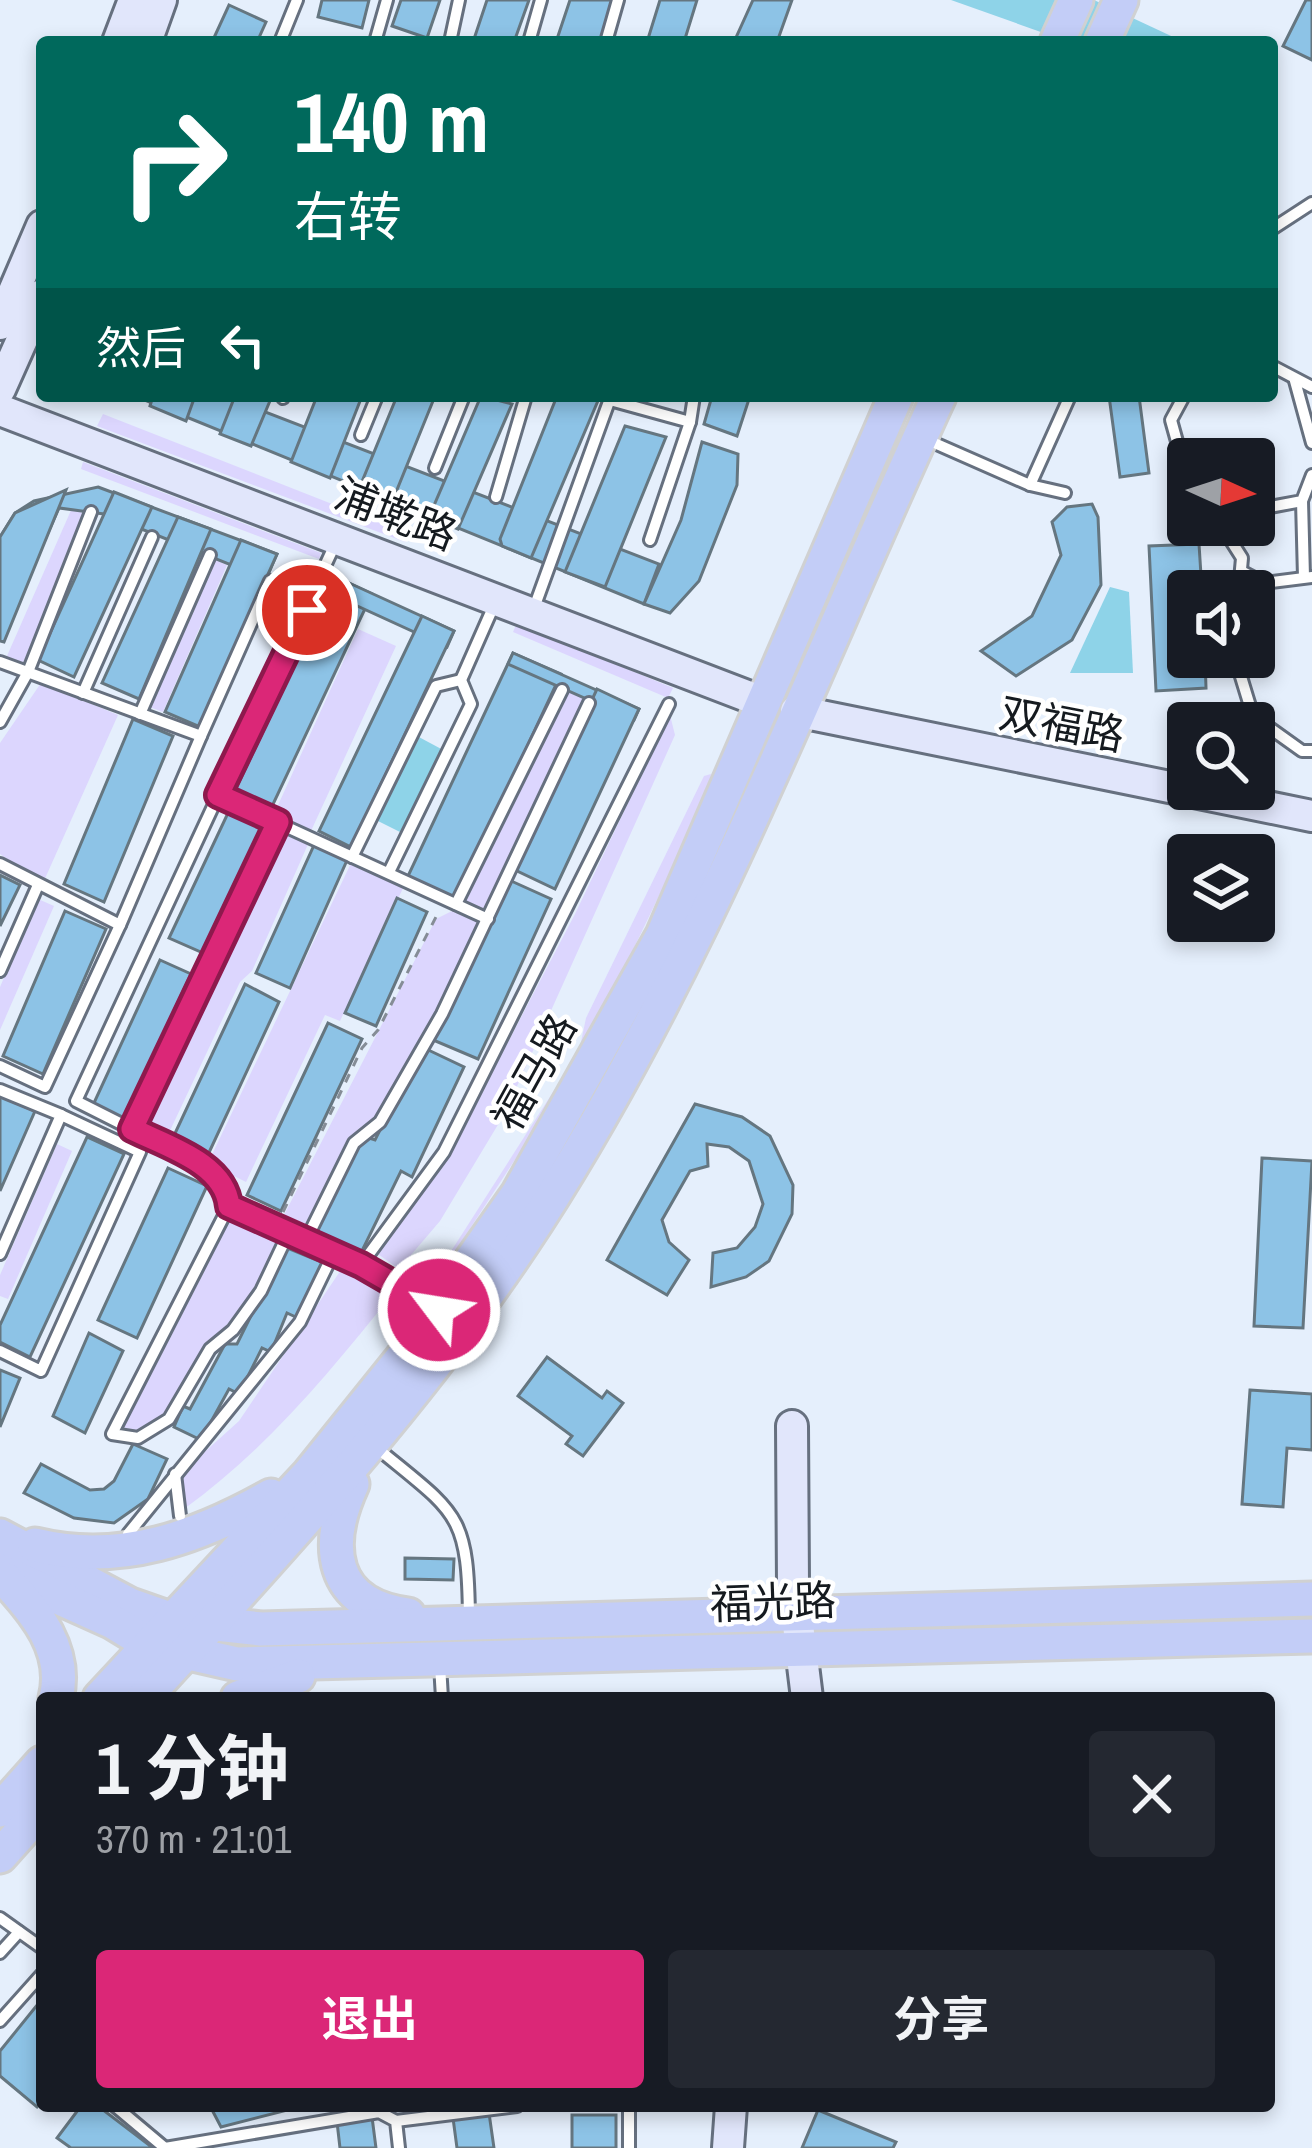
<!DOCTYPE html>
<html lang="zh">
<meta charset="utf-8">
<style>
body{margin:0;font-family:"Archivo Narrow","Noto Sans SC",sans-serif;background:#242831;color:#f1f3f6;height:100vh;display:flex;flex-direction:column;font-size:45px;white-space:nowrap}
*{box-sizing:border-box;margin:0}
p{font-size:39px;color:#9ea1a6}
.icon{flex:none;width:66px;height:66px;fill:none;stroke:currentColor;stroke-width:2;stroke-linecap:round;stroke-linejoin:round}
.map{position:relative;flex:1;overflow:hidden}
.sheet{position:absolute;left:36px;top:1692px;width:1239px;height:420px;display:flex;flex-direction:column;background:#171b24;border-radius:12px;box-shadow:0 6px 18px #0003}
.sheet>*{flex:none}
.banner{position:absolute;left:36px;top:36px;width:1242px;height:366px;border-radius:12px;box-shadow:0 6px 18px #0003;background:#00695c;color:#fff;overflow:hidden}
.needle{width:78px;rotate:93deg}
.fabs{position:absolute;left:1167px;top:438px;display:grid;gap:24px}
.fabs a{display:grid;place-items:center;width:108px;height:108px;border-radius:12px;background:#171b24;box-shadow:0 6px 18px #0003;font-size:60px}
.pin{position:absolute;display:grid;place-items:center;width:102px;height:102px;color:#fff;margin:-51px;border:6px solid #fff;border-radius:50%;box-shadow:0 3px 12px #0007}
.me{position:absolute;width:132px;margin:-66px;rotate:301deg;stroke-linejoin:round;filter:drop-shadow(0 0 9px #0008)}
.turn{display:flex;align-items:center;gap:42px;height:252px;padding:0 60px;font-size:54px}
.turn .icon{width:156px;height:156px;stroke-width:2.5}
.turn b{display:block;font-size:84px;line-height:102px}
.then{display:flex;align-items:center;height:114px;padding:0 60px;background:#0003;gap:24px;font-size:45px}
.round{display:grid;place-items:center;flex:none;width:126px;height:126px;border-radius:12px;background:#242831}
.head{display:flex;align-items:center;justify-content:space-between;height:204px;padding:0 60px}
h1{font-size:72px;font-weight:700;line-height:90px}
.cta{display:flex;gap:24px;margin-top:auto;padding:24px 60px}
.cta a{flex:1;height:138px;border-radius:12px;background:#db2777;color:#fff;font-size:48px;font-weight:700;line-height:138px;text-align:center}
.cta a+a{background:#242831;color:#f1f3f6}
.map>svg:first-child{display:block}
</style>
<div class="map">
<svg width="1312" height="2148" viewBox="0 0 1312 2148">
<rect width="100%" height="100%" fill="#e5effc"/>
<g fill="#dcd6fe">
<polygon points="103,414 411,535 405,542 97,426"/>
<polygon points="83,462 321,553 319,559 81,469"/>
<polygon points="72,508 87,515 23,663 7,656"/>
<polygon points="211,558 227,565 163,712 147,706"/>
<polygon points="517,623 673,688 668,698 513,632"/>
<polygon points="358,629 396,646 311,831 274,814"/>
<polygon points="41,683 118,715 43,883 0,854 0,743"/>
<polygon points="565,689 585,698 485,912 465,903"/>
<polygon points="670,715 675,735 505,1113 440,1221 399,1269 375,1252 448,1157 575,914"/>
<polygon points="711,774 707,796 605,1008 581,1042 586,1018 704,776"/>
<polygon points="279,828 309,842 252,971 240,982 167,1137 141,1127"/>
<polygon points="353,859 405,884 340,1021 325,1015 246,1182 208,1163"/>
<polygon points="38,899 54,906 0,1030 0,987"/>
<polygon points="456,909 483,921 378,1120 351,1137 310,1226 284,1215 436,919"/>
<polygon points="562,1078 565,1083 424,1299 423,1295"/>
<polygon points="57,1144 72,1151 8,1299 0,1296 0,1275"/>
<path d="M229 1214 280 1238C253 1300 198 1397 140 1433L123 1427Z"/>
<path d="M345 1264 394 1292C330 1372 268 1448 184 1509L178 1476 239 1421Z"/>
</g>
<g fill="#8ed3e8">
<polygon points="951,0 1094,0 1184,42 1069,42"/>
<polygon points="1110,587 1129,592 1133,673 1070,673"/>
<polygon points="417,736 445,751 404,834 376,820"/>
</g>
<g fill="#8dc3e6" stroke="#657680" stroke-width="3">
<polygon points="322,0 369,0 362,28 318,17"/>
<polygon points="401,0 440,0 427,38 392,26"/>
<polygon points="487,0 529,0 514,42 473,42"/>
<polygon points="570,0 616,0 602,42 556,42"/>
<polygon points="660,0 697,0 684,42 647,42"/>
<polygon points="753,0 792,0 777,42 734,42"/>
<polygon points="1306,0 1312,0 1312,60 1283,46"/>
<polygon points="229,5 266,22 257,42 212,42"/>
<polygon points="135,396 224,396 659,564 644,604"/>
<polygon points="153,396 195,396 186,421 150,406"/>
<polygon points="235,396 272,396 251,446 220,434"/>
<polygon points="317,396 362,396 330,478 291,462"/>
<polygon points="397,396 435,396 392,502 359,489"/>
<polygon points="481,396 512,404 458,529 429,517"/>
<polygon points="557,396 600,396 531,558 502,546 500,539"/>
<polygon points="712,396 750,396 737,436 704,424"/>
<polygon points="1109,396 1139,396 1149,473 1120,477"/>
<polygon points="625,426 666,437 605,587 565,572"/>
<polygon points="702,442 738,454 737,485 699,581 670,613 644,604 681,520"/>
<polygon points="98,487 277,554 266,579 104,514 59,508 0,641 0,537 15,513 34,501"/>
<polygon points="66,490 4,642 0,641 0,537 15,513"/>
<polygon points="114,492 152,507 74,677 38,660"/>
<polygon points="1092,504 1098,517 1101,585 1072,640 1016,676 981,651 1032,616 1061,555 1052,522 1067,507"/>
<polygon points="178,517 211,529 139,699 102,683"/>
<polygon points="241,540 277,554 200,727 165,712"/>
<polygon points="1199,544 1202,591 1188,591 1188,657 1205,657 1206,688 1156,691 1149,546"/>
<polygon points="336,577 372,594 267,817 231,799"/>
<polygon points="336,577 454,631 447,647 329,593"/>
<polygon points="422,616 454,631 351,847 319,831"/>
<polygon points="513,653 561,674 456,899 408,876"/>
<polygon points="513,653 639,709 634,720 508,664"/>
<polygon points="597,689 639,709 555,889 513,869"/>
<polygon points="133,719 173,736 104,902 64,884"/>
<polygon points="228,813 267,831 210,956 169,938"/>
<polygon points="315,843 348,858 290,988 256,973"/>
<polygon points="0,875 20,885 0,926"/>
<polygon points="509,880 551,899 478,1059 433,1040"/>
<polygon points="397,898 427,912 376,1026 345,1013"/>
<polygon points="65,911 106,929 43,1074 3,1056"/>
<polygon points="160,960 191,974 124,1119 93,1105"/>
<polygon points="245,984 279,1002 206,1159 170,1144"/>
<polygon points="328,1023 362,1039 281,1211 247,1195"/>
<polygon points="422,1047 464,1067 412,1177 401,1171 360,1255 314,1234 363,1136 375,1140"/>
<polygon points="0,1096 35,1111 0,1191"/>
<polygon points="695,1104 742,1117 770,1136 793,1185 792,1214 769,1261 746,1277 711,1287 713,1253 737,1248 755,1227 763,1204 749,1161 729,1147 707,1144 708,1166 690,1171 662,1220 669,1242 689,1260 667,1295 607,1260"/>
<polygon points="87,1137 124,1154 30,1357 0,1342 0,1325"/>
<polygon points="1262,1158 1312,1161 1303,1328 1254,1326"/>
<polygon points="168,1168 207,1186 137,1338 98,1320"/>
<polygon points="285,1247 324,1263 300,1319 287,1313 271,1352 262,1348 239,1394 229,1389 201,1440 174,1427 183,1406 190,1409 225,1344 237,1344"/>
<polygon points="89,1333 123,1351 85,1433 53,1416"/>
<polygon points="547,1357 602,1398 607,1391 623,1403 583,1456 566,1444 572,1436 518,1396"/>
<polygon points="0,1370 20,1378 0,1427"/>
<polygon points="1250,1390 1312,1394 1312,1450 1287,1448 1283,1507 1242,1504"/>
<polygon points="133,1444 167,1459 148,1499 114,1523 74,1518 24,1493 41,1464 90,1490 104,1489 114,1481"/>
<polygon points="405,1558 454,1559 453,1580 405,1579"/>
<polygon points="42,1999 42,2101 37,2107 0,2076 0,2051"/>
<polygon points="81,2106 98,2106 153,2148 71,2148 57,2138"/>
<polygon points="210,2106 303,2106 221,2127"/>
<polygon points="818,2110 896,2142 893,2148 802,2148"/>
<polygon points="489,2113 494,2148 457,2148 453,2118"/>
<rect x="572" y="2115" width="44" height="33"/>
<polygon points="372,2117 376,2148 340,2148 337,2122"/>
</g>
<g fill="none" stroke-linecap="round" stroke-linejoin="round">
<defs>
<g id="lane">
<polyline points="280,42 297,0"/>
<polyline points="375,42 387,0"/>
<polyline points="450,42 459,0"/>
<polyline points="529,42 541,0"/>
<polyline points="606,42 618,0"/>
<polyline points="1272,229 1312,203"/>
<polyline points="1272,366 1312,387"/>
<polyline points="1295,381 1312,443"/>
<polyline points="1184,396 1171,420 1188,481"/>
<polyline points="283,398 284,396"/>
<polyline points="610,400 690,422 650,540"/>
<polyline points="690,422 694,396"/>
<polyline points="361,435 377,396"/>
<polyline points="923,438 1030,485"/>
<polyline points="435,468 464,396"/>
<polyline points="1065,493 1030,485 1070,396"/>
<polyline points="496,497 526,396"/>
<polyline points="1302,501 1304,577"/>
<polyline points="1254,510 1302,501 1312,475"/>
<polyline points="1221,525 1242,558 1239,591"/>
<polyline points="337,540 76,1101 205,1166 228,1188 229,1206 342,1256 430,1306"/>
<polyline points="1241,571 1264,583 1312,577"/>
<polyline points="534,608 611,396"/>
<polyline points="1235,657 1253,716 1302,751 1312,751"/>
<polyline points="0,662 201,736 120,925 0,864"/>
<polyline points="83,693 152,537"/>
<polyline points="140,714 210,555"/>
<polyline points="0,722 28,672 91,512"/>
<polyline points="201,736 270,581"/>
<polyline points="217,795 488,919"/>
<polyline points="352,857 436,686 461,680"/>
<polyline points="389,872 471,704 461,680 495,603"/>
<polyline points="456,904 562,690"/>
<polyline points="0,971 38,885"/>
<polyline points="0,1066 45,1087 120,925"/>
<polyline points="0,1090 61,1115 0,1254"/>
<polyline points="132,1129 278,822"/>
<polyline points="229,1206 112,1434 138,1438 169,1419 210,1349 233,1330 261,1291 289,1232"/>
<polyline points="306,1240 354,1143 380,1122 442,1014 589,703"/>
<polyline points="361,1265 444,1152 669,704"/>
<polyline points="0,1351 41,1371 140,1152 61,1115"/>
<path d="M377 1448C457 1514 468 1512 469 1619"/>
<polyline points="175,1474 180,1516"/>
<polyline points="128,1534 300,1322 334,1252"/>
<polyline points="440,1665 442,1698"/>
<polyline points="0,1918 42,1948"/>
<polyline points="0,1953 19,1932"/>
<polyline points="0,2021 42,1974"/>
<polyline points="115,2106 165,2148"/>
<polyline points="396,2121 517,2106"/>
<polyline points="165,2148 379,2112 396,2121 399,2148"/>
<polyline points="629,2148 629,2106"/>
</g>
<g id="secondary">
<polyline points="118,42 134,0"/>
<polyline points="146,42 161,0"/>
<polyline points="0,324 42,226"/>
<polyline points="0,389 42,295"/>
<polyline points="0,410 760,701"/>
<polyline points="796,711 1312,816"/>
<polyline points="792,1426 793,1584 807,1698"/>
<polyline points="728,2148 731,2106"/>
</g>
<g id="primary">
<polyline points="1057,42 1076,0"/>
<polyline points="1102,42 1121,0"/>
<path d="M352 1484C324 1545 329 1605 408 1615"/>
<polyline points="0,1536 130,1605 170,1619 261,1629 1312,1599"/>
<path d="M35 1545C121 1566 198 1537 271 1496"/>
<polyline points="0,1571 113,1622 149,1644 237,1664 1312,1636"/>
<path d="M5 1579C36 1612 68 1651 56 1698"/>
<polyline points="100,1698 309,1474 408,1351 518,1194 663,935 896,396"/>
<path d="M144 1698C283 1546 424 1395 537 1221 703 964 811 673 939 396"/>
<polyline points="238,1698 298,1676"/>
<polyline points="0,1810 42,1763"/>
<polyline points="0,1856 42,1809"/>
</g>
</defs>
<use href="#lane" stroke="#66707f" stroke-width="16"/>
<use href="#secondary" stroke="#66707f" stroke-width="36"/>
<use href="#primary" stroke="#d0d1d2" stroke-width="39"/>
<polyline stroke="#858d96" stroke-width="3" stroke-dasharray="9 9" stroke-linecap="butt" points="283,1212 362,1048 378,1030 438,913"/>
<use href="#lane" stroke="#fff" stroke-width="10"/>
<use href="#secondary" stroke="#e1e6fb" stroke-width="30"/>
<use href="#primary" stroke="#c3cdf7" stroke-width="33"/>
</g>
<g fill="none" stroke-linecap="round" stroke-linejoin="round">
<defs>
<path id="route" d="M307 610 218 795 278 822 132 1129C166 1146 225 1163 229 1206L361 1265 439 1310"/>
</defs>
<use href="#route" stroke="#8e194d" stroke-width="30"/>
<use href="#route" stroke="#db2777" stroke-width="21"/>
</g>
<g text-anchor="middle" dominant-baseline="central" stroke-width="9" stroke-linejoin="round" paint-order="stroke">
<g font-size="42" fill="#151a1f" stroke="#fff">
<text transform="translate(396 514) rotate(21)">浦墘路</text>
<text transform="translate(1062 724) rotate(11)">双福路</text>
<text transform="translate(534 1072) rotate(-61)">福马路</text>
<text transform="translate(773 1602) rotate(-2)">福光路</text>
</g>
</g>
</svg>
<div class="fabs">
<a><svg class="needle" viewBox="-14 -14 28 28"><path d="M0-13l5 13h-10z" fill="#e53935"/><path d="M0 13l5-13h-10z" fill="#9ea1a6"/></svg></a>
<a><svg class="icon" aria-label="sound" viewBox="0 0 24 24"><path d="M4 9h4l5-4v14l-5-4H4zM17 9q2 3 0 6"/></svg></a>
<a><svg class="icon" aria-label="search" viewBox="0 0 24 24"><circle cx="10" cy="10" r="6"/><path d="M15 15l6 6"/></svg></a>
<a><svg class="icon" aria-label="layers" viewBox="0 0 24 24"><path d="M12 4l9 5-9 5-9-5zM3 14l9 5 9-5"/></svg></a>
</div>
<div class="pin" style="left:307px;top:610px;background:#d93025"><svg class="icon" aria-label="arrive" viewBox="0 0 24 24"><path d="M6 21V4h12l-3 4 3 4H6"/></svg></div>
<svg class="me" style="left:439px;top:1310px" viewBox="-20 -20 40 40"><circle r="17" fill="#db2777" stroke="#fff" stroke-width="3"/><path d="M0-11L8 9 0 5-8 9z" fill="#fff"/></svg>
<div class="banner">
<div class="turn"><svg class="icon" aria-label="right" viewBox="0 0 24 24"><path d="M7 20v-9h11M14 6l5 5-5 5"/></svg><div><b>140 m</b>右转</div></div>
<div class="then">然后<svg class="icon" aria-label="left" viewBox="0 0 24 24"><path d="M17 20v-9H6M10 6l-5 5 5 5"/></svg></div>
</div>
<section class="sheet">
<div class="head"><div><h1>1 分钟</h1><p>370 m · 21:01</p></div><a class="round"><svg class="icon" aria-label="close" viewBox="0 0 24 24"><path d="M6 6l12 12M18 6L6 18"/></svg></a></div>
<div class="cta"><a>退出</a><a>分享</a></div>
</section>
</div>
